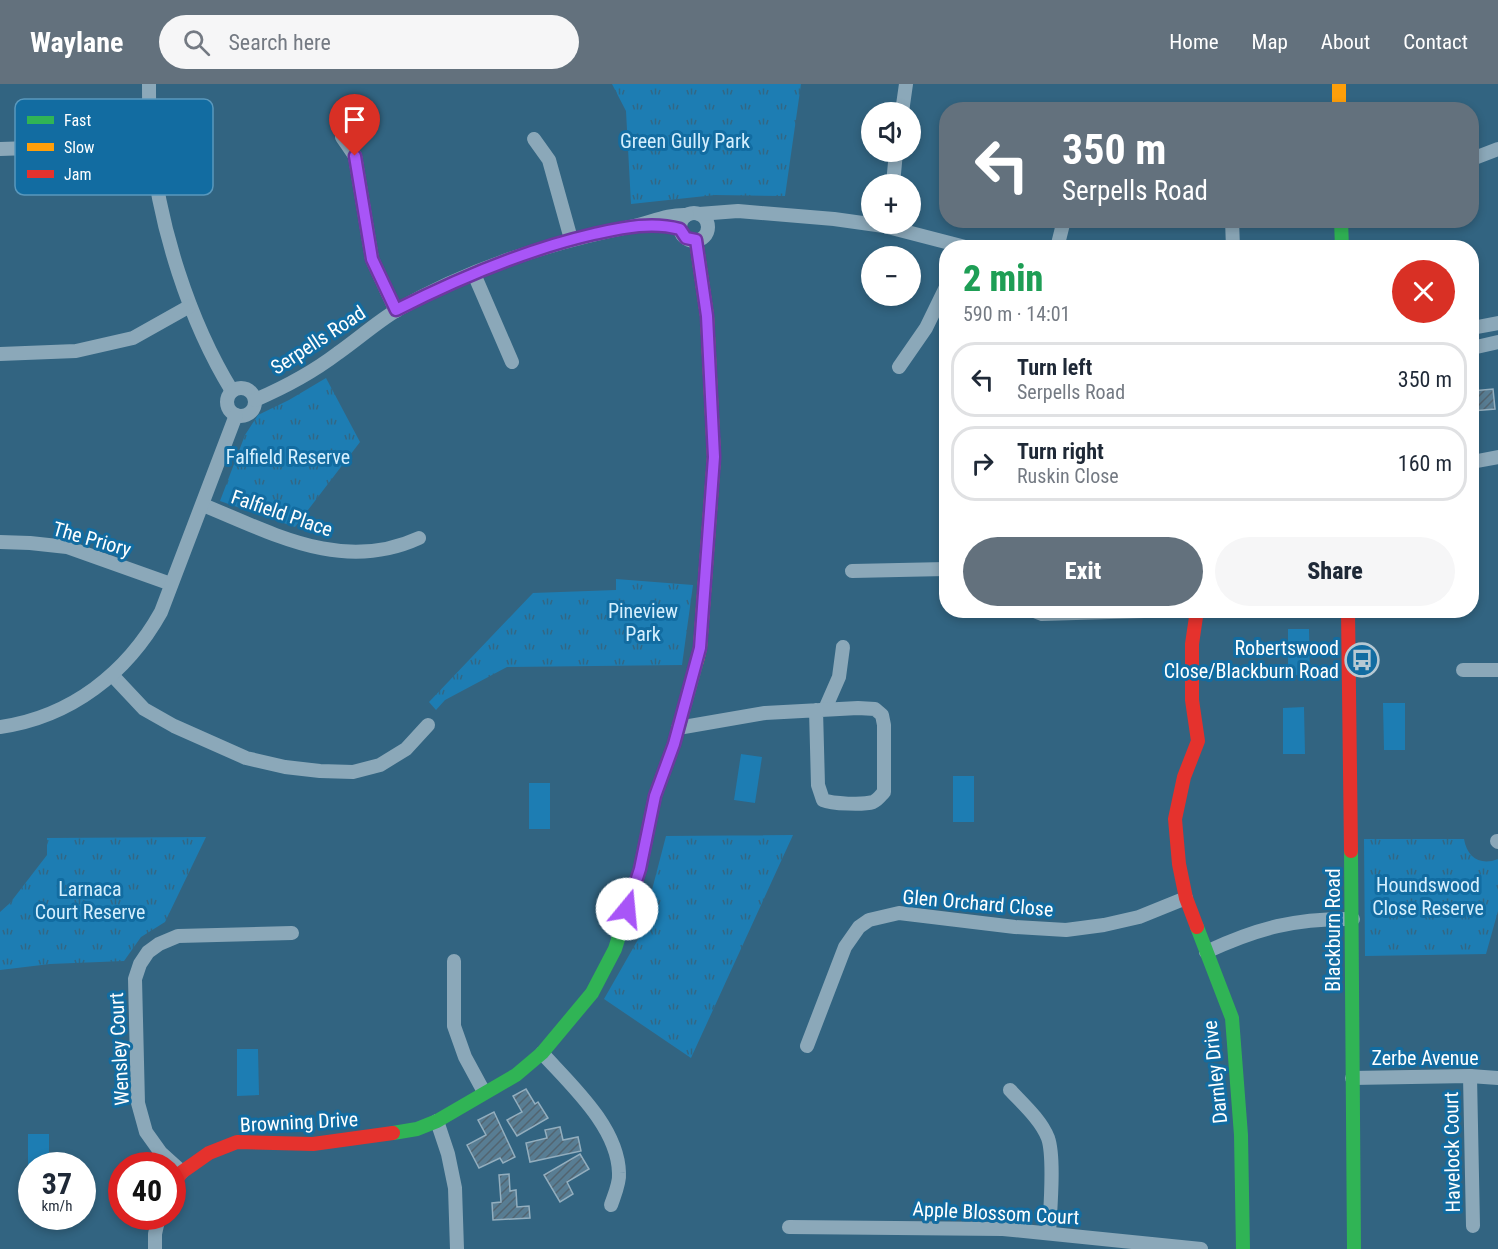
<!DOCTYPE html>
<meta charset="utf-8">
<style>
body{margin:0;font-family:"Roboto Condensed",sans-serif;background:#f6f6f7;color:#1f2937;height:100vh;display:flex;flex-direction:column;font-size:22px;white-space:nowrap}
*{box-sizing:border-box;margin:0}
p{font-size:20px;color:#747a83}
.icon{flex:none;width:33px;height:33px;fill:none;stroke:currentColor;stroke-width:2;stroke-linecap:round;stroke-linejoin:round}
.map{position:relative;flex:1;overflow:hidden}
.drawer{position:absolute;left:939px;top:156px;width:540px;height:378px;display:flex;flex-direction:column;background:#fff;border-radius:24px;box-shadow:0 3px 9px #0003}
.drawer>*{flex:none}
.top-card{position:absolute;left:939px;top:18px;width:540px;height:126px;border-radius:24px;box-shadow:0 3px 9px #0003;background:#63717d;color:#fff;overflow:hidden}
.buttons{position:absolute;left:861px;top:18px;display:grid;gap:12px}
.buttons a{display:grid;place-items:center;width:60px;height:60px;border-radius:50%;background:#fff;box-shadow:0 3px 9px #0003;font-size:30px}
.speed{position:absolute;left:18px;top:1068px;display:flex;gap:12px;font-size:30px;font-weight:700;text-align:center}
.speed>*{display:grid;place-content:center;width:78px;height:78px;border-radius:50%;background:#fff;box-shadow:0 3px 9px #0003;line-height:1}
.speed small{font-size:15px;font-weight:400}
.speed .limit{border:9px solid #d22;background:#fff;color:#111}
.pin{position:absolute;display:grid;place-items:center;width:51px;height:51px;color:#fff;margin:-62px -26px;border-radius:50% 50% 50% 0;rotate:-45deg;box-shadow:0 0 6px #0007}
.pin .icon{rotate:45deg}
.me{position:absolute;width:66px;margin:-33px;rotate:17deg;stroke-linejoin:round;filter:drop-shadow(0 0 4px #0008)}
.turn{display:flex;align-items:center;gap:21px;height:126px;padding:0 24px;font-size:27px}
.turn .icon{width:78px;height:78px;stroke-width:2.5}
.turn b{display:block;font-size:42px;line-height:51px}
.round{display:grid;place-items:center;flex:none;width:63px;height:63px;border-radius:32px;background:#f6f6f7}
.overview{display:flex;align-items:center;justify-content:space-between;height:102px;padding:0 24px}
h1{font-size:36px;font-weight:800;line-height:45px;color:#1e9e55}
.primary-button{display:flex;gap:12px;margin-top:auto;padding:12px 24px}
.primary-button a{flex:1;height:69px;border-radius:36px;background:#63717d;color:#fff;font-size:24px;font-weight:800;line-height:69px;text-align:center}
.primary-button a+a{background:#f6f6f7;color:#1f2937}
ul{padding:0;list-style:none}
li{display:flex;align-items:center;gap:18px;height:75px;margin:0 12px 9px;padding:0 12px;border:3px solid #e0e1e3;border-radius:24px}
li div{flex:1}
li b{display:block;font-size:22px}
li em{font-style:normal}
header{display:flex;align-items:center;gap:36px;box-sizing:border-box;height:84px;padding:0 30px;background:#63717d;color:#fff}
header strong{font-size:28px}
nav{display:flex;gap:33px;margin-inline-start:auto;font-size:21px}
.search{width:420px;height:54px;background:#f6f6f7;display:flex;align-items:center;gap:15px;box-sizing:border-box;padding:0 21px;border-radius:33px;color:#747a83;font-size:22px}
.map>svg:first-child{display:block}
</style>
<header>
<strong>Waylane</strong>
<div class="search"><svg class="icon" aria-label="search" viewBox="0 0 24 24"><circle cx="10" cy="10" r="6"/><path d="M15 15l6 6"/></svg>Search here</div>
<nav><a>Home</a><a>Map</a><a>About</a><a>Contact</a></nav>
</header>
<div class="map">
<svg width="1498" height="1165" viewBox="0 0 1498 1165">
<defs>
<pattern id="grass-tufts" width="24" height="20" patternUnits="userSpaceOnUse" patternTransform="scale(1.5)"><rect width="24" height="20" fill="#1d7db3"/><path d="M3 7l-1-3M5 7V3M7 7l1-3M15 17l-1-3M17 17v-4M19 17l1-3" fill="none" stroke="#326785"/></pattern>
<pattern id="building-hatch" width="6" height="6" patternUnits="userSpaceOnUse" patternTransform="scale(1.5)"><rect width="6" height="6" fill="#587d93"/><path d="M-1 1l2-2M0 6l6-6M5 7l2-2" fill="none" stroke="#526470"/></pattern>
</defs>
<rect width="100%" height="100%" fill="#326481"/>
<g fill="url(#grass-tufts)">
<polygon points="612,0 801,0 785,112 715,111 631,120 626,27"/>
<polygon points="326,294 360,358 295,443 220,417 245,351 258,331 289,316"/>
<polygon points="616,495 693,501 682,581 507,583 445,616 436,626 429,618 533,509 616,506"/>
<polygon points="793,751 691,974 604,915 640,852 666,752"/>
<polygon points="206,753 165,838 141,853 124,877 50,880 0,886 0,828 10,819 47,771 47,754"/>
<path d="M1364 755H1464C1467 774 1481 782 1498 775V827L1486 870 1365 872Z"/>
</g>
<g fill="#1d7db3">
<polygon points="1288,545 1309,545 1310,591 1288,591"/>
<polygon points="1383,619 1405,619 1405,666 1384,666"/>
<polygon points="1304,623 1305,670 1283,670 1283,624"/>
<polygon points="741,670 762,673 755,719 734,716"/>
<rect x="953" y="692" width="21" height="46"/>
<rect x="529" y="699" width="21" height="46"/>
<polygon points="237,965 258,965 259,1011 237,1012"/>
<polygon points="28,1050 49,1050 49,1081 32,1082 31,1097 28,1097"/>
</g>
<g fill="url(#building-hatch)" stroke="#93aebe" stroke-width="1.5">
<polygon points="1493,305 1495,325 1472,327 1472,307"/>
<polygon points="526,1005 535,1020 538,1018 548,1034 517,1052 507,1036 522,1028 513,1012"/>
<polygon points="494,1028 515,1073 503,1079 500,1074 479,1084 467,1061 486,1051 478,1036"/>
<polygon points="560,1043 563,1056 578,1053 581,1067 530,1078 526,1059 547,1054 545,1046"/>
<polygon points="580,1070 589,1085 567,1098 573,1110 560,1118 544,1091"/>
<polygon points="509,1090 510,1107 516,1106 517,1123 529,1122 530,1134 493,1136 492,1119 501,1118 499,1091"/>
</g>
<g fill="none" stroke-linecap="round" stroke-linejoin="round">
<g stroke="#8ba8b9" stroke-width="14">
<path d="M149 0C149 20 149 40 151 60 159 142 189 237 232 307"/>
<polyline points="902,28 906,0"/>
<polyline points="342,53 355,72 372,175 396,227"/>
<polyline points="534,55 549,76 571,155"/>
<polyline points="0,65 151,60"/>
<polyline points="1472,75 1498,65"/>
<polyline points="893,100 896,68"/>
<circle cx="694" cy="143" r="14"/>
<polyline points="699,130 738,127 834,135 884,142 969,164"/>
<polyline points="1232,136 1233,164"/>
<polyline points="1057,164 1064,136"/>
<polyline points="474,190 512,278"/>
<polyline points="1472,244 1498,239"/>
<polyline points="1472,264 1498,258"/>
<polyline points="0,270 76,267 133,254 190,222"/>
<polyline points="899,283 926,244 946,203"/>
<circle cx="241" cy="318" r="14"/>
<path d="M255 316C283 304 313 288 338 269 358 255 377 238 397 226 470 184 552 158 634 142 652 138 668 130 687 131"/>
<polyline points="1472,378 1498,373"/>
<path d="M203 421C274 450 343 489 419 454"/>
<polyline points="0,458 30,459 67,463 171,500"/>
<polyline points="852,487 946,485"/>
<polyline points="1032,526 1042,530 1178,526"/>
<polyline points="1463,586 1498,586"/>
<polyline points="113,592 144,625 174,642 246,674 285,683 320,687 353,688 380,681 406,665 428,641"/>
<polyline points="825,625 839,593 843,563"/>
<path d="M0 643C71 633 127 589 161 528L236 331"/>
<path d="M678 644 765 629 858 624 875 625 882 631 884 641V708C881 711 878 716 873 718 864 721 832 720 823 716L818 701 816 626"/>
<polyline points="1497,757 1498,758"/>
<path d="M1206 868C1257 844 1296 834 1353 835"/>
<polyline points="454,877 454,942 465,973 484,1008"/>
<polyline points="807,962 845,863 859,843 869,836 899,829 1015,843 1066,846 1104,841 1139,833 1186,814"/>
<path d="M542 969C571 1001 618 1043 619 1089 620 1099 614 1112 611 1121"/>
<polyline points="1470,992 1473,1142"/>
<polyline points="1352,994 1470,992 1498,994"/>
<path d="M1010 1006C1023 1020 1041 1036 1048 1054 1055 1074 1050 1127 1049 1149"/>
<polyline points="437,1037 448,1070 455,1104 457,1165"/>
<polyline points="182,1088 161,1069 146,1048 138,1019 135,895 140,880 148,868 159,860 178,852 292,849"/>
<polyline points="789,1143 1003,1145 1201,1165"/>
<polyline points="155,1165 155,1150 159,1132"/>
</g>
<g stroke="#30b455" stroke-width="14">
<polyline points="1341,136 1342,164"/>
<polyline points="1351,767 1354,1165"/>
<polyline points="1197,843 1232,934 1241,1051 1243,1165"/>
<polyline points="393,1049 417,1045 437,1037 516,991 542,969 592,909 615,865 640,785 655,712 674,660 697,577"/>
</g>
<g stroke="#ff9f0a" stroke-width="14">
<polyline points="1339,0 1339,26"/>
<polyline points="696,156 707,232 714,373 700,564 697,577"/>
</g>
<g stroke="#e5322d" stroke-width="14">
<polyline points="1197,526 1192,560 1192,616 1198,657 1184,693 1175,735 1179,780 1186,814 1197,843"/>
<polyline points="1348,526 1351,767"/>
<polyline points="172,1102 182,1088 209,1069 237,1058 313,1060 393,1049"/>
</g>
</g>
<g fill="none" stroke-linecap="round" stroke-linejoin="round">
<defs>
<path id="route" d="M355 72 372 175 396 226C459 194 524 166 594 150 622 144 651 137 680 145L686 154 696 156 707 232 714 373 700 564 674 660 655 712 640 785 627 825"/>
</defs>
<use href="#route" stroke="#6d37a1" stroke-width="15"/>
<use href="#route" stroke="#a855f7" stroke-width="10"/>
</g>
<defs>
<symbol id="bus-ring" viewBox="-11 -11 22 22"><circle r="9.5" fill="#126ca1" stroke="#b7c9d3" stroke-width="1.5"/><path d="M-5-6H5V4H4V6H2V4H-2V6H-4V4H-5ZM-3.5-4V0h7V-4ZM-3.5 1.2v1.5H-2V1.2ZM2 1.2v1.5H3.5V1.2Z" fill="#b7c9d3"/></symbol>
</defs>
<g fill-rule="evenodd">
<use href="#bus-ring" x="1343" y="557" width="38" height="38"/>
</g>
<g text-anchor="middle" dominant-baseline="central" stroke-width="6" stroke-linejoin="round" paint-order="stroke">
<g font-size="20" fill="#d4effe" stroke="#126ca1">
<text x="685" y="57">Green Gully Park</text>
<text x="288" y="373">Falfield Reserve</text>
<text x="643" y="527">Pineview<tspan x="643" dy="23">Park</tspan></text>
<text x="1428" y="801">Houndswood<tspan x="1428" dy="23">Close Reserve</tspan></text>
<text x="90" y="805">Larnaca<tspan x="90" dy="23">Court Reserve</tspan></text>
</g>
<g font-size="20" fill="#fff" stroke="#126ca1">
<text transform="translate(318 256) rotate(-33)">Serpells Road</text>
<text transform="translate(282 429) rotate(19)">Falfield Place</text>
<text transform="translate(92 455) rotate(16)">The Priory</text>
<text transform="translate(978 819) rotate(5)">Glen Orchard Close</text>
<text transform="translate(1333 846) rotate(-90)">Blackburn Road</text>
<text transform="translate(119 965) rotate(-93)">Wensley Court</text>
<text x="1425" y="974">Zerbe Avenue</text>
<text transform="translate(1215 988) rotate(-96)">Darnley Drive</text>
<text transform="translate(299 1038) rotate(-3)">Browning Drive</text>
<text transform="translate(1452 1068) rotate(-91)">Havelock Court</text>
<text transform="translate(996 1129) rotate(3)">Apple Blossom Court</text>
</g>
<g font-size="20" fill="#fff" stroke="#126ca1" text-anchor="end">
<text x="1339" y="564">Robertswood<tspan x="1339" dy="23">Close/Blackburn Road</tspan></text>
</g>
</g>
<rect x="15" y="15" width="198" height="96" rx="9" fill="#126ca1" stroke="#5998bd" stroke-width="1.5"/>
<rect x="27" y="32" width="27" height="8" fill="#30b455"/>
<rect x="27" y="59" width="27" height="8" fill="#ff9f0a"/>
<rect x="27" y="86" width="27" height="8" fill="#e5322d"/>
<g font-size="16" fill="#fff">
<text x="64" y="42">Fast</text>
<text x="64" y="69">Slow</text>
<text x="64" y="96">Jam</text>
</g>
</svg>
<div class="buttons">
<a><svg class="icon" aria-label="sound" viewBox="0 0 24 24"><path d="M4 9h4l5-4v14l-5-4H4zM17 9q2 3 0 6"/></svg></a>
<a>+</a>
<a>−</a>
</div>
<div class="speed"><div>37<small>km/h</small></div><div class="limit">40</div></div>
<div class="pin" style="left:355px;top:72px;background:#d93025"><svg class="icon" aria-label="arrive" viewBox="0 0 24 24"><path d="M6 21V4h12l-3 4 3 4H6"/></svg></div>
<svg class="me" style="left:627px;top:825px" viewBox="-20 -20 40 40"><circle r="19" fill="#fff"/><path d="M0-13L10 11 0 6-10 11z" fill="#a855f7"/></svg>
<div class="top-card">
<div class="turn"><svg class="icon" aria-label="left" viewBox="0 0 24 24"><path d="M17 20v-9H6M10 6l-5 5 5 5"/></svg><div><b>350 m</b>Serpells Road</div></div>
</div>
<section class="drawer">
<div class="overview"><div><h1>2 min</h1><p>590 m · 14:01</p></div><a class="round" style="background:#d93025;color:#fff"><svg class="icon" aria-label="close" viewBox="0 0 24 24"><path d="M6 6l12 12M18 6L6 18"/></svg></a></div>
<ul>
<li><svg class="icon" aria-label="left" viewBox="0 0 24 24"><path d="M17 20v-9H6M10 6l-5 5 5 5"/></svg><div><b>Turn left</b><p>Serpells Road</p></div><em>350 m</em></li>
<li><svg class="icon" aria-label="right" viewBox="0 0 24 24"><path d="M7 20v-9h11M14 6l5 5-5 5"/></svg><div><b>Turn right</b><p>Ruskin Close</p></div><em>160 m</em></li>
</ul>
<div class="primary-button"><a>Exit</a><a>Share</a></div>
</section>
</div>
